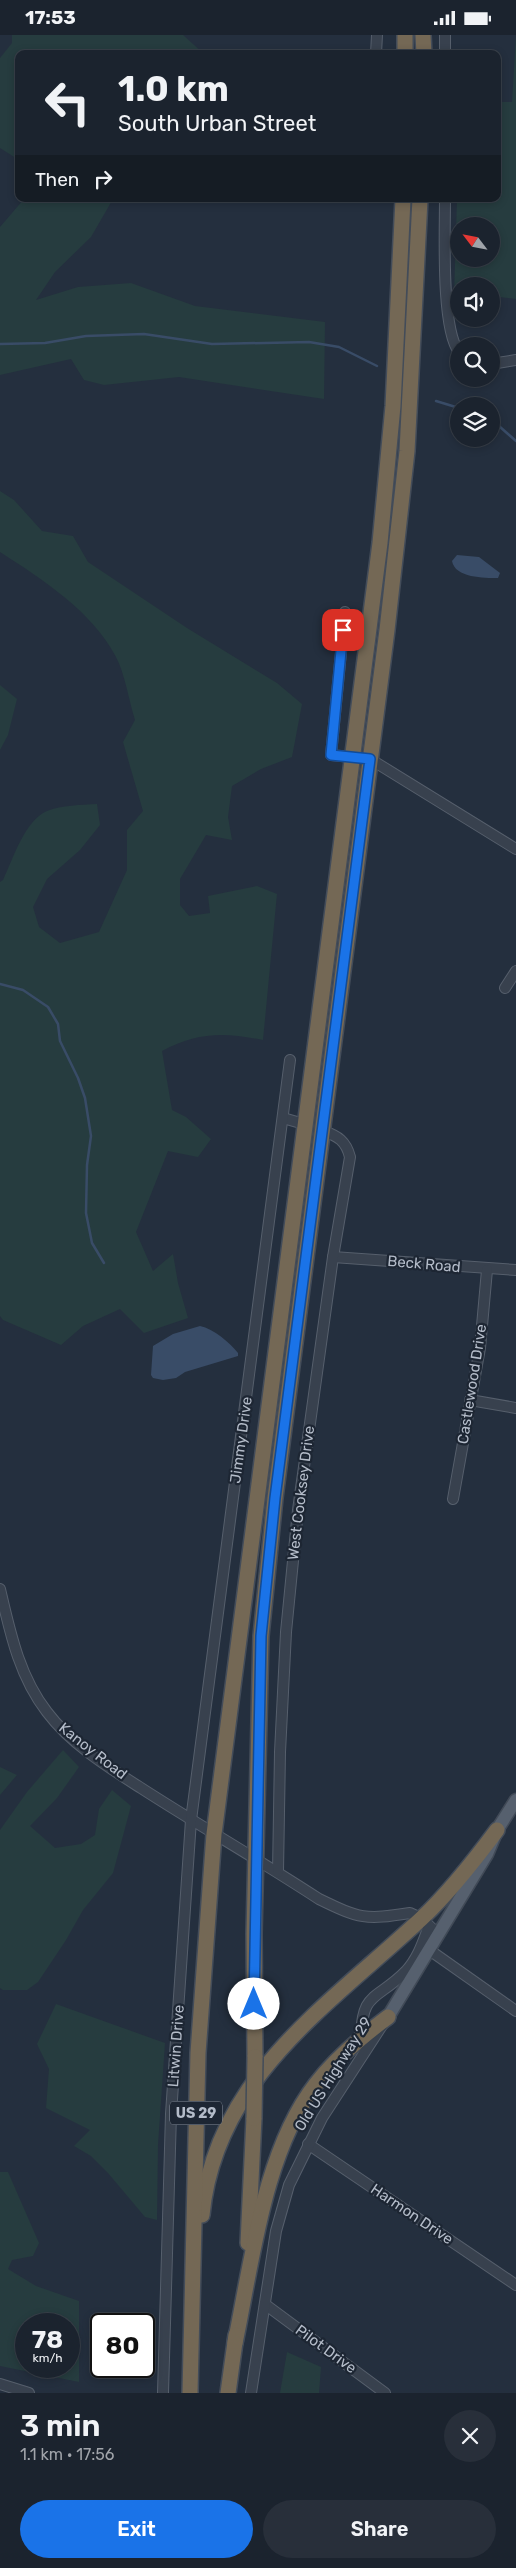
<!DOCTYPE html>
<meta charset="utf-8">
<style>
body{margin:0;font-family:Rubik,sans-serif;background:#282f3a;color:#f1f3f6;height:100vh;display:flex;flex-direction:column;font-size:19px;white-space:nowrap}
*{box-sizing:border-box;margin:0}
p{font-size:16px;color:#a0a4aa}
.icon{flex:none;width:28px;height:28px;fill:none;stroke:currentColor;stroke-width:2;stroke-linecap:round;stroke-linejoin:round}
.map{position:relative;height:2358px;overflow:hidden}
.panel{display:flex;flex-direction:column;background:#1b232e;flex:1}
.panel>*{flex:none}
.top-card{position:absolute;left:15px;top:15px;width:486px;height:152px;border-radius:10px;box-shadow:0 2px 8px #0003,0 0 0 1px #39404a;background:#1b232e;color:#f1f3f6;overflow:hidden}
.needle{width:32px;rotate:302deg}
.tools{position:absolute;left:450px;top:182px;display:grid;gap:10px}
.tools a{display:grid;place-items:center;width:50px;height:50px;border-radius:50%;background:#1b232e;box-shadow:0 2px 8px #0003,0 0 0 1px #39404a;font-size:25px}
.speed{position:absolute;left:15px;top:2278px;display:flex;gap:10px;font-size:25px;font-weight:700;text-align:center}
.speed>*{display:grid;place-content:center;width:65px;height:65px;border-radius:50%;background:#1b232e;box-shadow:0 2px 8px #0003,0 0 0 1px #39404a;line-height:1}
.speed small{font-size:12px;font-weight:400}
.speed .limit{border:2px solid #111;border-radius:8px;background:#fff;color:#111}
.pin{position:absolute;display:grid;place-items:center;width:42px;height:42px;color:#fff;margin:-21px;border-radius:10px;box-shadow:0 2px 8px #0006}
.me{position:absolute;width:55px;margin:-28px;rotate:0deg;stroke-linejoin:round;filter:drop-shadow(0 0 4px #0008)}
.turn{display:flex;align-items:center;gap:18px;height:105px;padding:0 20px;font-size:22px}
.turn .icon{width:65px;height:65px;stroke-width:2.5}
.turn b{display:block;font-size:35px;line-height:42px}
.then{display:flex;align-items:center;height:48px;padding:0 20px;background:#0003;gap:10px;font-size:19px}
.round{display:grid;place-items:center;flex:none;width:52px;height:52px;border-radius:26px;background:#282f3a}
.headline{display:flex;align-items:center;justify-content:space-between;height:85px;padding:0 20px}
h1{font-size:30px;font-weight:600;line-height:38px}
.cta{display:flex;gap:10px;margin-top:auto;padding:10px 20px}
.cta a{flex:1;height:58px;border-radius:30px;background:#1a73e8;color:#fff;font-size:20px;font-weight:600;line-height:58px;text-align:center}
.cta a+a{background:#282f3a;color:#f1f3f6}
.status{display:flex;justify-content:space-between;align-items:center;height:35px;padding:0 25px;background:#1b232e;direction:ltr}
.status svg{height:14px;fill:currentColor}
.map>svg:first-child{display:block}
</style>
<div class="status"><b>17:53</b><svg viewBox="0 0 49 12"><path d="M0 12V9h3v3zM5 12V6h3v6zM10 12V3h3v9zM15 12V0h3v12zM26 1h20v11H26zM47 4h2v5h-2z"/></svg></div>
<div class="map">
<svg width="516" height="2358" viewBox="0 0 516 2358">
<rect width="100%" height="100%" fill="#242f3e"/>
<g fill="#263c3f" fill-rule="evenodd">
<polygon points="12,0 183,0 204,19 19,19 19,125 0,113 0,23 12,8"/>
<path d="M516 0V264L491 261V251H459V262H454L457 164H498V67H512ZM459 191H491V224H459Z"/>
<polygon points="24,164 113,164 91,202 55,237 36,265 78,252 131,248 195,271 325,287 324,364 179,342 104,350 84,345 71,324 0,340 0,192"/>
<path d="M0 456 14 465 42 496 73 501 88 527 187 593 277 648 302 669 292 722 261 734 232 751 228 782 232 805 206 800 180 844V870L189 881 210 878 208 861 257 851 277 859 263 1005C224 997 197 997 162 1016L172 1075 186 1082 211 1104 198 1122 168 1116 136 1197 153 1236 173 1219 178 1248 188 1283 144 1298 120 1274 83 1291 61 1310 3 1285 0 1281V847L3 845C13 824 25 785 47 776 62 770 81 770 97 769L100 790 80 815 47 844 33 872 39 892 60 908 99 897 127 835V795L143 776 123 707 135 685C129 666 125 639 116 622 93 577 42 544 0 517Z"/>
<polygon points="0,650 17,664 8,700 0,715"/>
<polygon points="63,1715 79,1732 57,1763 30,1791 55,1813 81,1809 95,1800 99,1774 112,1755 131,1771 113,1838 83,1875 66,1905 38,1947 27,1955 3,1955 0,1953 0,1795 27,1757"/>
<polygon points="0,1732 17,1740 0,1760"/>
<polygon points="56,1969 165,2008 158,2110 157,2185 145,2182 108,2138 91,2121 74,2111 90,2095 46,2073 49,2034 37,2009"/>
<path d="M0 2137H8L39 2208 33 2221 12 2225 8 2234 36 2251 79 2266V2347L0 2331ZM26 2289H69V2331H26Z"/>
<polygon points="287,2317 321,2332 319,2358 280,2358"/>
</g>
<g fill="#394c67">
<path d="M457 520 479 522 500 538 498 543C484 543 455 543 452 526Z"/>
<path d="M200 1291C214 1294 229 1307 238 1318V1321L185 1337 176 1343 163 1345 153 1343 151 1340 153 1311 173 1299Z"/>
</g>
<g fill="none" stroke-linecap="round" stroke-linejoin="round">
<g stroke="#394c67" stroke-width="2.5">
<polyline points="0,309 45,308 86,301 144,299 212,309 309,307 339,312 377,331"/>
<polyline points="436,366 459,373"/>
<polyline points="491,384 516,406"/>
<polyline points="0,949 23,955 48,972 58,989 60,1006 78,1043 85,1063 91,1101 87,1130 86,1178 92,1208 104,1228"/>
</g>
<defs>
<g id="minor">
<polyline points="376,19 377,0"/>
<polyline points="445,19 445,0"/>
<path d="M445 164C445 197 441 294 459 317"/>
<polyline points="491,329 516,325"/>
<polyline points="345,577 331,720 370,724 516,814"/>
<polyline points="505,953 516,936"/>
<polyline points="283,1083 304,1089"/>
<polyline points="333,1222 516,1235"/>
<polyline points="470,1365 516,1373"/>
<polyline points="453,1464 480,1313 487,1235"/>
<path d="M0 1554C10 1597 19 1641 47 1677 71 1709 108 1732 141 1753 200 1791 261 1826 319 1864 360 1884 365 1885 410 1878L421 1883 438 1899"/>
<path d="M278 1837 280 1717 286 1597 298 1475 333 1222 350 1122C346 1106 338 1101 323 1096"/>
<polyline points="428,1914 516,1976"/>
<path d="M361 2006C361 1955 377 1966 406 1936 418 1923 423 1907 429 1891"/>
<polyline points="308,2109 516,2250"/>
<polyline points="266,2270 385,2358"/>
<polyline points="0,2349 29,2358"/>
<polyline points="163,2358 171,2079 191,1785 290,1025"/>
<polyline points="251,2358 276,2196 289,2150 322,2083 383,1989"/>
</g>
<polyline id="major" points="388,1982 487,1819 497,1795 516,1765"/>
<g id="highway">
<polyline points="405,0 405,19"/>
<polyline points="423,0 424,19"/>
<polyline points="255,2022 254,1899 261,1601 275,1463 387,595 407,416 420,164"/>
<path d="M202 2180C215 2043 329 1970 421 1884 450 1857 474 1826 497 1795"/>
<polyline points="248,2208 254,2083"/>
<path d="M235 2308C252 2227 264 2116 316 2049 336 2023 361 2002 388 1982"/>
<polyline points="190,2358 198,2018 214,1799 380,508 393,371 403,164"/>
<polyline points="228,2358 236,2300"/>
</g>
</defs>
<use href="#minor" stroke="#565f6c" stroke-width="12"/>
<use href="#major" stroke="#414a57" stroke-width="15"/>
<use href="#highway" stroke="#434c59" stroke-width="18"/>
<use href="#minor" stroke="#38414e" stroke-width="10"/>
<use href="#major" stroke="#56606e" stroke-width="12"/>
<use href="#highway" stroke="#746855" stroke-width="15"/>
<defs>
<polyline id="highway-bridge" points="254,2083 255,2022"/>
</defs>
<use href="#highway-bridge" stroke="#434c59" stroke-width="18" stroke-linecap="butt"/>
<use href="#highway-bridge" stroke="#746855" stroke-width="15"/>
</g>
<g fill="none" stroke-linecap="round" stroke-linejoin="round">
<defs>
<polyline id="route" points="254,1969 261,1601 275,1463 370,724 331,720 343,595"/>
</defs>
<use href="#route" stroke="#114b97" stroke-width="12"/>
<use href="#route" stroke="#1a73e8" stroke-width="9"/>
</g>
<g text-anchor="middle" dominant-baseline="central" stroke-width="4.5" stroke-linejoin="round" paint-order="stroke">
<rect fill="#1d2633" stroke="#878f9c" stroke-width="1" x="170" y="2066.5" width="52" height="23" rx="4"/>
<g font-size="14" font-weight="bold" fill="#b4bcc9">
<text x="196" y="2078">US 29</text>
</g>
<g font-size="15" fill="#b4bcc9" stroke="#1d2633">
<text transform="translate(424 1229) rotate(5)">Beck Road</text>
<text transform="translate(472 1349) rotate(-81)">Castlewood Drive</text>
<text transform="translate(241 1405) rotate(-82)">Jimmy Drive</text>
<text transform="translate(301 1458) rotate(-83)">West Cooksey Drive</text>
<text transform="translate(93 1716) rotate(38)">Kanoy Road</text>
<text transform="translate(176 2011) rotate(-86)">Litwin Drive</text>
<text transform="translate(333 2039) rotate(-58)">Old US Highway 29</text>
<text transform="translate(412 2179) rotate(34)">Harmon Drive</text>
<text transform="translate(326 2314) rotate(36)">Pilot Drive</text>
</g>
</g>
</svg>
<div class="tools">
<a><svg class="needle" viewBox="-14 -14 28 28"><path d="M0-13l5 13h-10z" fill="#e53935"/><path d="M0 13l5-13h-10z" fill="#a0a4aa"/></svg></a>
<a><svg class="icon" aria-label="sound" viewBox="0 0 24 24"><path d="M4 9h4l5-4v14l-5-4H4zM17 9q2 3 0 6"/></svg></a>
<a><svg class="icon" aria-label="search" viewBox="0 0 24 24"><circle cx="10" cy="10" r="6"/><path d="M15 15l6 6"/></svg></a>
<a><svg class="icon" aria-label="layers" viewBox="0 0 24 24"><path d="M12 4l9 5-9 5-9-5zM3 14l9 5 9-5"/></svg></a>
</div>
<div class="speed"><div>78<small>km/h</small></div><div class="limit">80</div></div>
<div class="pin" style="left:343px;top:595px;background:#d93025"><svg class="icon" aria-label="arrive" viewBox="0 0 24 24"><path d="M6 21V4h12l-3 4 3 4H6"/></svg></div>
<svg class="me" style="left:254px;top:1969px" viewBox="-20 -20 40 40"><circle r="19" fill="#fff"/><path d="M0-13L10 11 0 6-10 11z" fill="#1a73e8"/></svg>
<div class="top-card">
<div class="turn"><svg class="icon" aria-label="left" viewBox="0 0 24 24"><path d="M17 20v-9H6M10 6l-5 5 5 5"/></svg><div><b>1.0 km</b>South Urban Street</div></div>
<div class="then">Then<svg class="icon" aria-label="right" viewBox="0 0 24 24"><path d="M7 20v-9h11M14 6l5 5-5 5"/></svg></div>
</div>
</div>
<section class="panel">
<div class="headline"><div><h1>3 min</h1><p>1.1 km · 17:56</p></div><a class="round"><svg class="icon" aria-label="close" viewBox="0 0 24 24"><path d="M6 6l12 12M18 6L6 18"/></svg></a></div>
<div class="cta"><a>Exit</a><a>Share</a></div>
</section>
